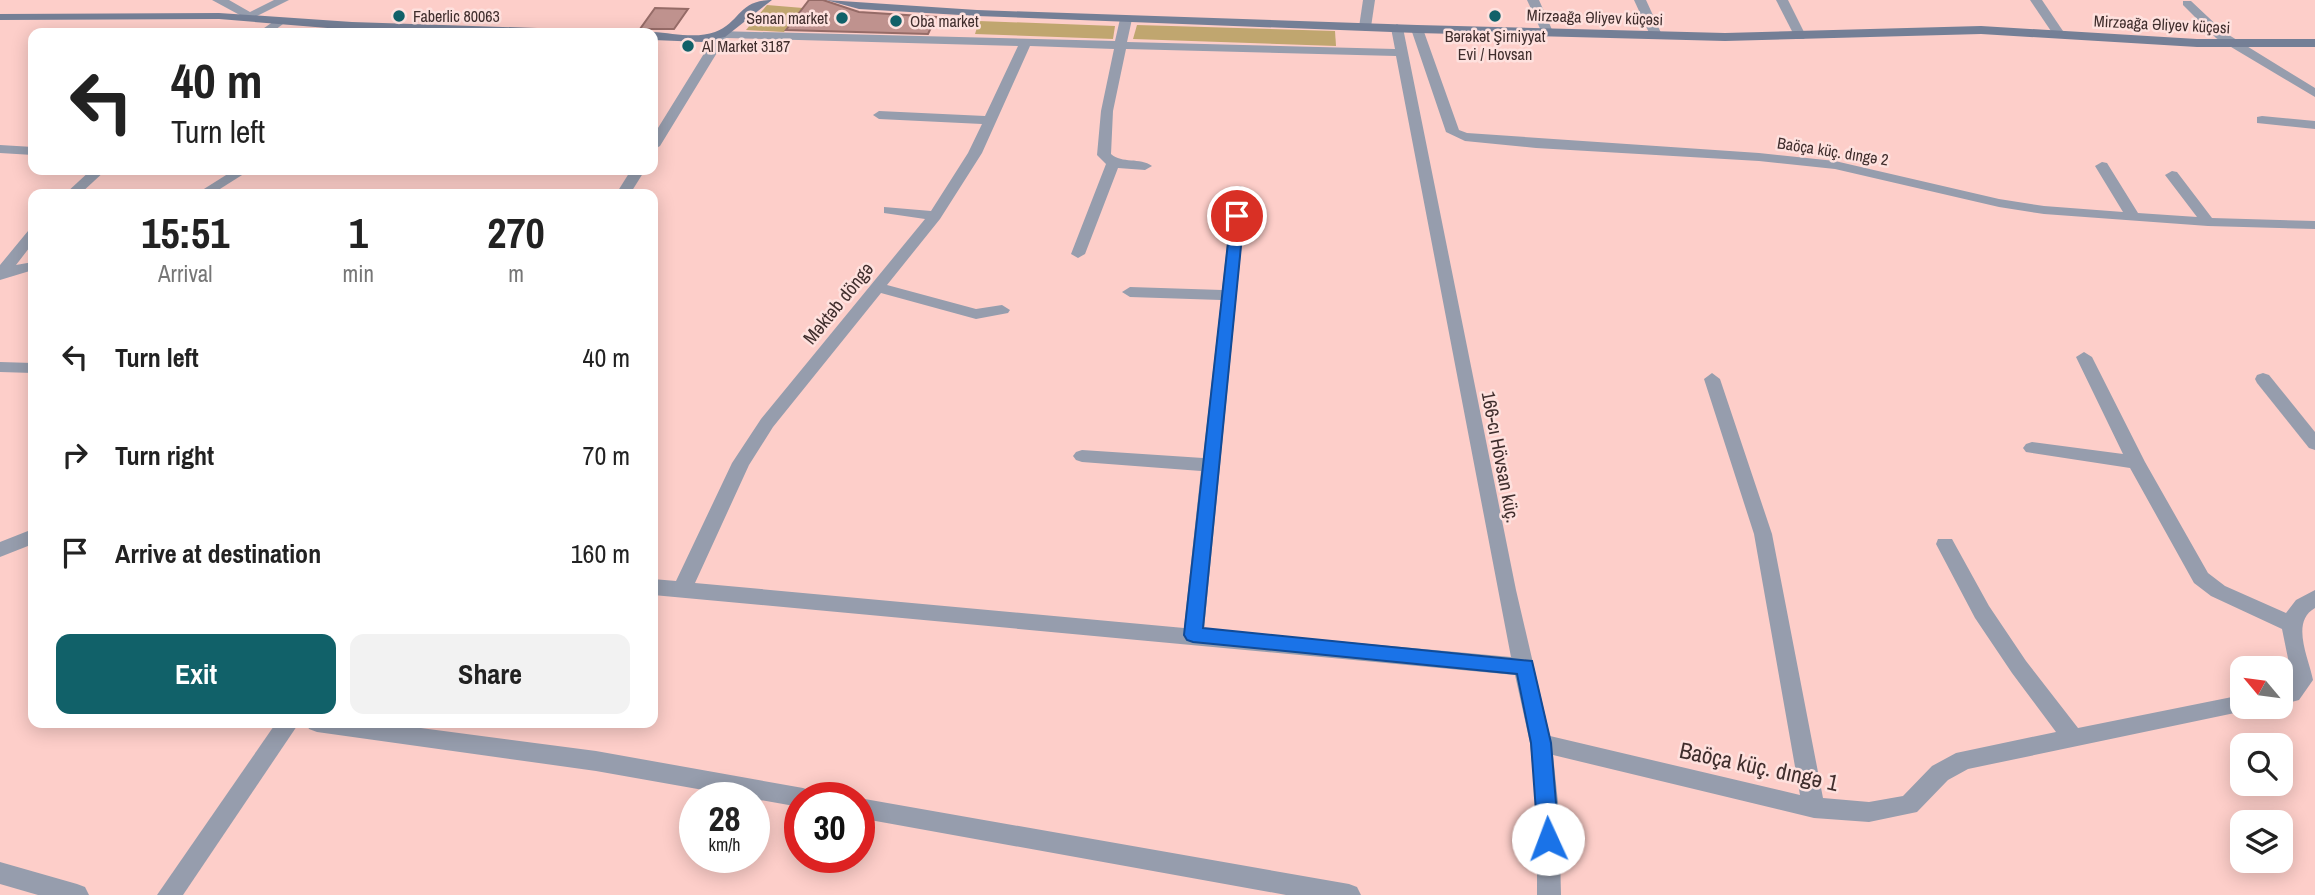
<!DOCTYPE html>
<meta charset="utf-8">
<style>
body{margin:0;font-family:"Archivo Narrow",sans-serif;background:#f2f2f2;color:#222;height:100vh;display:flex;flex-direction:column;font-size:26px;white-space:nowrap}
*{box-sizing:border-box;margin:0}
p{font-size:23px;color:#767676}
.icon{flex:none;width:38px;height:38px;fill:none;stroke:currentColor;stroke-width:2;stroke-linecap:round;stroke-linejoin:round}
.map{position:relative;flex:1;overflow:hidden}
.details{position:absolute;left:28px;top:189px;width:630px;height:539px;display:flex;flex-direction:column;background:#fff;border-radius:14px;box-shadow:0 4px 18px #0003}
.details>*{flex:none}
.banner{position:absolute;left:28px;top:28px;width:630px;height:147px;border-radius:14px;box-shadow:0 4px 18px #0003;background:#fff;color:#222;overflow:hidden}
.needle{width:46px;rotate:299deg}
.fabs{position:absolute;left:2230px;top:656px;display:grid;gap:14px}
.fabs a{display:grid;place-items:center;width:63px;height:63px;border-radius:14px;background:#fff;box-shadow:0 4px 18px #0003;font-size:35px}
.speed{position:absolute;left:679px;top:782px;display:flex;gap:14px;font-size:35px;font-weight:700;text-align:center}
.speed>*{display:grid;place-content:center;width:91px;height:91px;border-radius:50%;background:#fff;box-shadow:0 4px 18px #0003;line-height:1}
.speed small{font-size:18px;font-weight:400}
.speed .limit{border:10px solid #d22;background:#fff;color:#111}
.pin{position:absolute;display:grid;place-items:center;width:60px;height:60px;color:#fff;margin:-30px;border:4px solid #fff;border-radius:50%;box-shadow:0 2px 7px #0007}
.me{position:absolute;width:77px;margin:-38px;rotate:358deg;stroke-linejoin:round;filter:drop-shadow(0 0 5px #0008)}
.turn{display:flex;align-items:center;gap:24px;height:147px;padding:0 28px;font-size:32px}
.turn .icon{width:91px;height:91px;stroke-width:2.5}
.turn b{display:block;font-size:49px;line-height:60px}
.eta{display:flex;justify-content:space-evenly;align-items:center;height:119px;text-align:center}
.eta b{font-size:42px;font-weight:800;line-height:49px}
.action{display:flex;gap:14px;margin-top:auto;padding:14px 28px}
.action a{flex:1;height:80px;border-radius:14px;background:#116169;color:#fff;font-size:28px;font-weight:800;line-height:80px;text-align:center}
.action a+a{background:#f2f2f2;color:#222}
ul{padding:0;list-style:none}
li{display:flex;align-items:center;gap:21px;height:98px;padding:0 28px}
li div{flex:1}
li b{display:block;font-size:26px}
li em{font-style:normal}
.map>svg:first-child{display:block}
</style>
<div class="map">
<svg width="2315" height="895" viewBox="0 0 2315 895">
<rect width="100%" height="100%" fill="#fdcec9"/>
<g fill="#c0a66f">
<polygon points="767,5 803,8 784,32 746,30"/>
<polygon points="979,21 1115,26 1113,39 975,34"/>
<polygon points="1137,25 1335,31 1336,46 1133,39"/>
</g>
<g fill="#bf928e" stroke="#956b67" stroke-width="2">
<polygon points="809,0 823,0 859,12 936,17 928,34 786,30"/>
<polygon points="655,8 688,9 674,29 640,29"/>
</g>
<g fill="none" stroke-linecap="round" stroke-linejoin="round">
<g fill="#969dad" fill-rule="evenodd">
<polygon points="212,0 229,0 250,12 274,0 289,0 249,20"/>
<polygon points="1363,0 1375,0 1371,27 1365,31 1359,27"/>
<polygon points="1527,0 1539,0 1553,32 1551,35 1543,35"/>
<polygon points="1634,0 1646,0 1662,35 1660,38 1650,35"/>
<polygon points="1776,0 1788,0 1806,36 1804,39 1796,39"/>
<polygon points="2030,0 2042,0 2065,34 2063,37 2055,37"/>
<polygon points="2183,1 2191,1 2224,32 2315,88 2315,97 2216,38 2183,5"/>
<path d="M1126 16 1132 19 1127 42 1395 49 1391 28 1397 24 1403 28 1516 590 1550 736 1800 795 1754 534 1704 379 1712 373 1720 379 1772 534 1823 798 1869 802 1903 796 1932 766 1956 753 2056 732 2012 673 1975 618 1936 544 1938 539H1952L1989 606 2026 661 2078 728 2242 695V707H2251L2249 710 1968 769 1948 780 1917 812 1869 822 1814 818 1553 755 1559 812 1561 895H1537V812L1530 743 1515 675 653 595V579L676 581 732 463 761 419 925 219 884 213V207L931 211 968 153 982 124 879 119 873 115 879 111 985 116 1018 46 726 38 660 146 653 150V136L718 31 1115 41 1120 19ZM1030 46 1114 49 1101 111 1097 155 1106 164 1071 254 1078 258 1085 254 1118 168 1145 170 1152 166C1140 157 1122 164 1111 154L1113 111 1126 49 1396 56 1511 657 1204 629 1247 190 1240 186 1233 190 1222 290 1130 287 1122 292 1130 297 1221 300 1203 458 1082 450 1076 452 1073 456 1076 460 1082 462 1201 471 1184 628 695 583 749 465 773 427 881 293 976 319 1008 313 1010 310 1002 305 976 309 887 285 940 219 982 153Z"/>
<polygon points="277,19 287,21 271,33 257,33"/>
<polygon points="1417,25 1423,29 1459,130 1467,133 1759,153 1835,161 1999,199 2044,206 2123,212 2095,166 2102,162 2107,163 2138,213 2197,217 2165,175 2172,171 2177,172 2212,218 2315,221 2315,229 2208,226 2044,214 1999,207 1835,169 1759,161 1536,148 1465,141 1446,132 1411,29"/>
<polygon points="2262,116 2315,121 2315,129 2257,123 2257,117"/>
<polygon points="0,145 33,147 33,155 0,153"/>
<polygon points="91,170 106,170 80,194 65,194"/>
<polygon points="234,170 250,170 212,194 196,194"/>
<polygon points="631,170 645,170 630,194 616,194"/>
<polygon points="33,230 33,243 16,265 33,262 33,270 0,280 0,265 28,231"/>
<path d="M2084 352 2092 357 2145 462 2208 573 2225 586 2286 613 2296 600 2315 590V608C2290 622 2309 658 2313 680L2299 700 2280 705V687L2286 686 2292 678 2282 629 2211 596 2194 583 2130 468 2026 452 2023 448 2026 444 2032 442 2123 454 2076 357Z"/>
<polygon points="0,362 33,363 33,373 0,372"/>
<polygon points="2263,373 2269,375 2315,432 2315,450 2309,448 2257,383 2255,379 2257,375"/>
<polygon points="33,529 33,544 0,557 0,542"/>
<polygon points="276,723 299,723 183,895 157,895"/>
<polygon points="306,723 383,723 596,751 803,788 811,791 814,798 800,798 800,807 596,771 317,732 309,729"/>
<polygon points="859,798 1349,884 1357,887 1361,895 1286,895 859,818"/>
<polygon points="0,862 77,884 85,887 89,895 38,895 0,884"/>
</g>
<g fill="#747f96" fill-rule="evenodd">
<path d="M772 0 725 37 702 42 653 40V33H650L653 32C672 33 696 39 715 32 741 22 738 0 772 0Z"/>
<polygon points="826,0 977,10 1417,25 1725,33 1981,26 2197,39 2315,39 2315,47 2197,47 1981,34 1725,41 1417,33 977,16 859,9"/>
<polygon points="219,13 352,22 567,29 573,33 352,30 219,19 0,20 0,14"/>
</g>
</g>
<polygon fill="#1a73e8" stroke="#114b97" stroke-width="2" points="1237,212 1244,216 1203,628 1532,661 1551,743 1559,839 1556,846 1548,849 1541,846 1538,839 1531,743 1517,674 1193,642 1187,640 1184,635 1231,216"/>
<g fill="#116169" stroke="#fee1de" stroke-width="2.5">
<circle cx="399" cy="16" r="7"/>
<circle cx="1495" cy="16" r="7"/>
<circle cx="842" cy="18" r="7"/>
<circle cx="896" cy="21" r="7"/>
<circle cx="688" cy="46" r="7"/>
</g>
<g text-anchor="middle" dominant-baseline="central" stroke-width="5" stroke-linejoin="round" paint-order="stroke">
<g font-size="16" fill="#402e2d" stroke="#fee1de" text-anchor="start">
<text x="413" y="16">Faberlic 80063</text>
<text x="828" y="18" text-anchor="end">Sənan market</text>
<text x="910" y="21">Oba market</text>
<text x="1495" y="36" text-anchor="middle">Bərəkət Şirniyyat<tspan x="1495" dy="18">Evi / Hovsan</tspan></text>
<text x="702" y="46">Al Market 3187</text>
</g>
<g font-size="16" fill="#402e2d" stroke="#fee1de">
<text transform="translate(1595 17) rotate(2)">Mirzəağa Əliyev küçəsi</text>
<text transform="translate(2162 24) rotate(3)">Mirzəağa Əliyev küçəsi</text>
<text transform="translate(1833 151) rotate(9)">Baöça küç. dıngə 2</text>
</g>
<g font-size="19" fill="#402e2d" stroke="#fee1de">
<text transform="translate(838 303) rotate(-51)">Məktəb döngə</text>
<text transform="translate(1501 457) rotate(79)">166-cı Hövsan küç.</text>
</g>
<g font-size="23" fill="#402e2d" stroke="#fee1de">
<text transform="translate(1759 766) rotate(12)">Baöça küç. dıngə 1</text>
</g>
</g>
</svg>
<div class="fabs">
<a><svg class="needle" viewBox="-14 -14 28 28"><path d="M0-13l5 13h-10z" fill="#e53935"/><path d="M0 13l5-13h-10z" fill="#767676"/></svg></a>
<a><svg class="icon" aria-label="search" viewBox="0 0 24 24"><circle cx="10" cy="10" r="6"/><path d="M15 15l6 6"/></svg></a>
<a><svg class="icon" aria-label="layers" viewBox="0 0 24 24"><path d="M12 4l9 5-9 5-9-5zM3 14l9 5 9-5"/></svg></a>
</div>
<div class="speed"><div>28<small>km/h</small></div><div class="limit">30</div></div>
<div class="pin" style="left:1237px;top:216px;background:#d93025"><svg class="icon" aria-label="arrive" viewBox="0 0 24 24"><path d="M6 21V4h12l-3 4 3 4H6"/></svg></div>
<svg class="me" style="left:1548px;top:839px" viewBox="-20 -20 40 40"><circle r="19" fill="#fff"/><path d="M0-13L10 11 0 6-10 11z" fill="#1a73e8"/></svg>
<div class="banner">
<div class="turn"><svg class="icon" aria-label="left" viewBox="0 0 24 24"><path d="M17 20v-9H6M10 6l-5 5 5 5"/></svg><div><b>40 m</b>Turn left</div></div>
</div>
<section class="details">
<div class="eta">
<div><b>15:51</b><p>Arrival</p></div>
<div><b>1</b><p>min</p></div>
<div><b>270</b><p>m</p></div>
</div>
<ul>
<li><svg class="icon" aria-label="left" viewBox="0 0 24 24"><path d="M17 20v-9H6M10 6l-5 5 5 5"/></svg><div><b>Turn left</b></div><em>40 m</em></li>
<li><svg class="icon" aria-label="right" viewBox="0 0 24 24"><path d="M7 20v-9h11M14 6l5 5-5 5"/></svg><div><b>Turn right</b></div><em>70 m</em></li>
<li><svg class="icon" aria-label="arrive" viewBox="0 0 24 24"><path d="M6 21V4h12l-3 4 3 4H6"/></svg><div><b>Arrive at destination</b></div><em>160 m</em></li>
</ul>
<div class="action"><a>Exit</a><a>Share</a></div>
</section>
</div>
